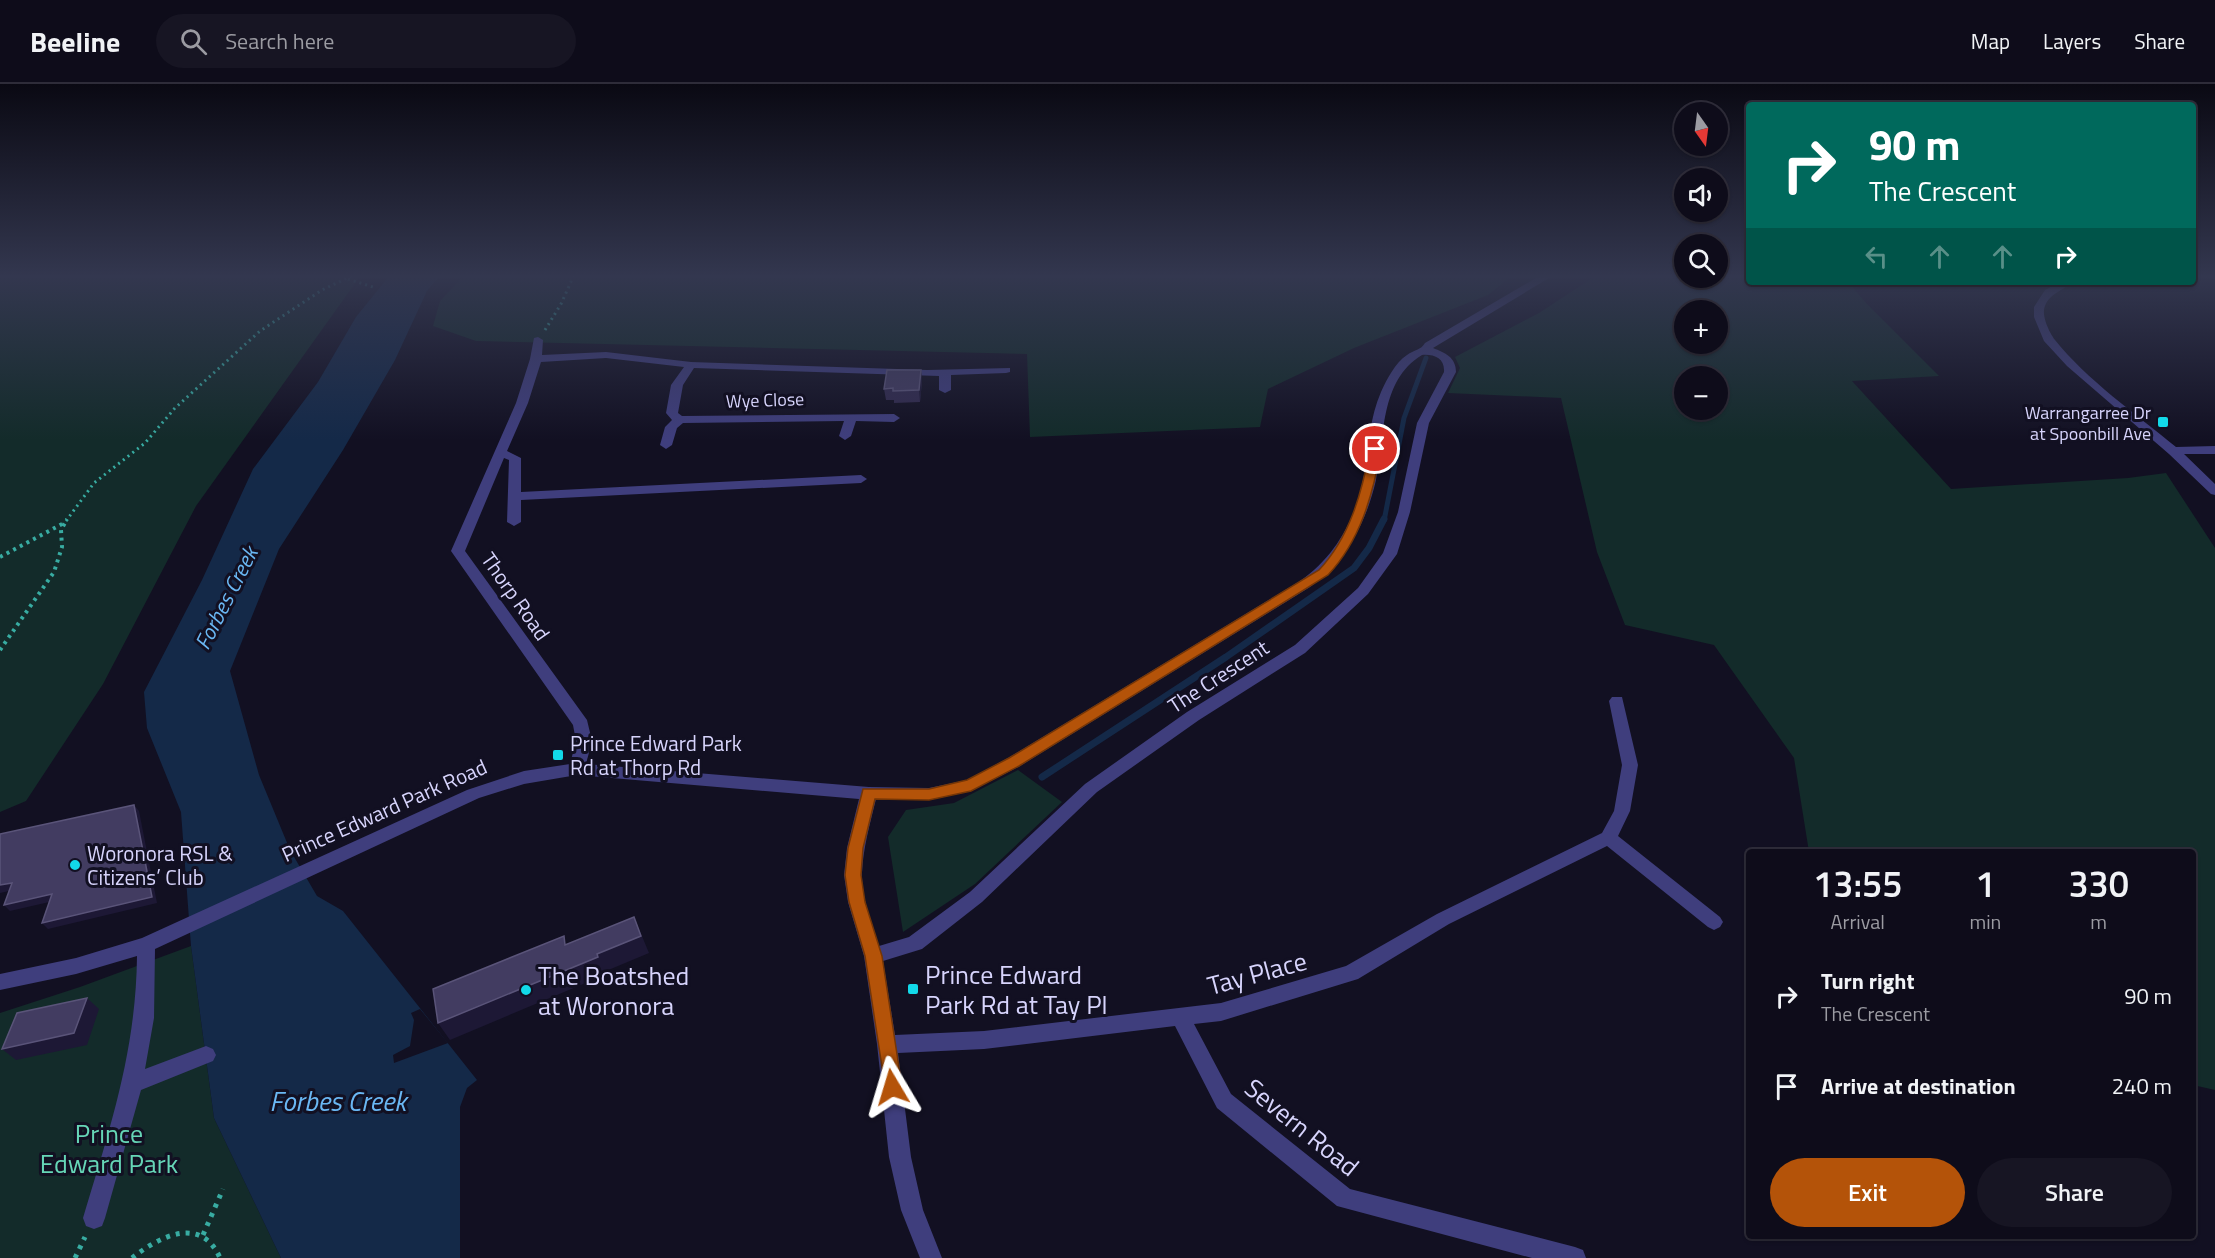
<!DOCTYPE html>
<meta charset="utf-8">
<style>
body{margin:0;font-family:"Titillium Web",sans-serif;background:#171523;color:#f1f3f6;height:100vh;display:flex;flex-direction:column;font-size:22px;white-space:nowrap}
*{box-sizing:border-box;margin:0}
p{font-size:20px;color:#9b9ba2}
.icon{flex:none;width:33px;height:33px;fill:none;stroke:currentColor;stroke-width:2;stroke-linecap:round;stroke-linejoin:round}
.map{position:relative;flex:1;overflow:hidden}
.drawer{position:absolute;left:1746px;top:765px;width:450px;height:390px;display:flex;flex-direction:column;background:#0e0c1a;border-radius:6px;box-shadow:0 2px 4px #0004,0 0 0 2px #2e2c39}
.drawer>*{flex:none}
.banner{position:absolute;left:1746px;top:18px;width:450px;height:183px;border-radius:6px;box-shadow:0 2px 4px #0004,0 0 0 2px #2e2c39;background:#00695c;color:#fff;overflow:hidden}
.needle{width:39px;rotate:166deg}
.tools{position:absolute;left:1674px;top:18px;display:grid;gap:12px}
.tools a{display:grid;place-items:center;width:54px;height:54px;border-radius:50%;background:#0e0c1a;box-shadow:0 2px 4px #0004,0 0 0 2px #2e2c39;font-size:30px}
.pin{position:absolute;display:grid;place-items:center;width:51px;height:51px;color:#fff;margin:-26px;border:3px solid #fff;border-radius:50%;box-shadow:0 2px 6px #0007}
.me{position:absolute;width:66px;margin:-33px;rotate:353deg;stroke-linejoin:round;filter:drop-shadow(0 0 4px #0008)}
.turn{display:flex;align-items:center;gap:21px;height:126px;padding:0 24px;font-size:27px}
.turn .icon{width:78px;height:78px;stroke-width:2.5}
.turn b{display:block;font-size:42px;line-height:51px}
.lanes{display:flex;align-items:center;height:57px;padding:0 24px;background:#0003;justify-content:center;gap:30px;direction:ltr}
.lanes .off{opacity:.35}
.eta{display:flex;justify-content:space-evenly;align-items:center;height:102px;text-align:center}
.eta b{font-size:36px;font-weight:600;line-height:42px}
.cta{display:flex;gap:12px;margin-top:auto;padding:12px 24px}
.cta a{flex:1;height:69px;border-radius:36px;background:#b45309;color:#fff;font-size:24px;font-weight:600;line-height:69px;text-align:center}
.cta a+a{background:#171523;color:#f1f3f6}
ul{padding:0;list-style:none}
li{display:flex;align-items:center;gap:18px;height:90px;padding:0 24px}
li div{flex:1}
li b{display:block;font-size:22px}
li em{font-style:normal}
header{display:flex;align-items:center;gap:36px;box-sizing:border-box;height:84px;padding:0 30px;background:#0e0c1a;border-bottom:2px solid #2e2c39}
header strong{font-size:28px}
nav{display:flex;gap:33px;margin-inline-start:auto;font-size:21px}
.search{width:420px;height:54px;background:#171523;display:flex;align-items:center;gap:15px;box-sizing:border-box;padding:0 21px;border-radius:33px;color:#9b9ba2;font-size:22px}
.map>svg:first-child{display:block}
</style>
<header>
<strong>Beeline</strong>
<div class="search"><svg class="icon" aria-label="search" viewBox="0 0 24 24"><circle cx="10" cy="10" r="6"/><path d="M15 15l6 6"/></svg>Search here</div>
<nav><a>Map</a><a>Layers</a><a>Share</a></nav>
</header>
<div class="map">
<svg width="2215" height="1174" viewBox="0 0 2215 1174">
<rect width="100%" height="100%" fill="#121022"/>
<g fill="#132b2a" fill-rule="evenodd">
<polygon points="0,191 361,191 196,422 103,600 26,717 0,728"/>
<polygon points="465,191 1513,191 1488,211 1354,264 1268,305 1260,343 1030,353 1027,270 476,257 433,242 440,217"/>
<path d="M1597 191H1684V194L1749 191V198H1848L1867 220 1939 292 1852 297 1951 405 2128 394 2166 389 2215 464V1006L2193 1001V768H1809L1794 674 1714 561 1625 541 1597 468 1561 314 1448 309 1460 284 1455 273 1539 229ZM1718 226V260H1684V226ZM1718 292V326H1684V292Z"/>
<polygon points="1018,686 1062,718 975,800 903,848 888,753 906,726 954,719"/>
<polygon points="191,862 214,1034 281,1174 0,1174 0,929 80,903"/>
</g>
<polygon fill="#142948" points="390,191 440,191 427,207 395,276 343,366 279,465 230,587 259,691 290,766 317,812 343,827 477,996 467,1004 460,1023 460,1174 281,1174 214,1034 191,862 181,728 147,644 144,608 202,496 253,385 318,298 356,233"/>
<polygon fill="#121022" points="420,925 448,959 394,979 393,971 410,962 414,936 411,929"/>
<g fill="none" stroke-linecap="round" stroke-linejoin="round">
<polyline stroke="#142948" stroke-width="5" points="1384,437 1404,334 1426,274"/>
<polyline stroke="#142948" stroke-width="7" points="1042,693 1226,573 1354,484 1369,464 1384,435"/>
<g stroke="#38aca2" stroke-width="3" stroke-dasharray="2 4" stroke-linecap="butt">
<polyline points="348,195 373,203"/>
<polyline points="545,246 561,220 574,191"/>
<polyline points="66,437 94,399 145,359 175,324 260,247 322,206 353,191"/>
</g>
<g stroke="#38aca2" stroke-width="4" stroke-dasharray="3 4.5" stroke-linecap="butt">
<polyline points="0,473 64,439"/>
<polyline points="0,566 54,488 62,463 61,446 67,435"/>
</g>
<g stroke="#38aca2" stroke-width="5" stroke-dasharray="4 6" stroke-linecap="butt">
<polyline points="203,1151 223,1105"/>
<polyline points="75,1174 85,1153"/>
<path d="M132 1174C160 1152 201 1131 220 1174"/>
</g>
<g fill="#3f3e7d" fill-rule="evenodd">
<path d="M1541 191H1554L1433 264C1445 269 1456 273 1456 288L1429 339 1410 428 1397 470 1368 510 1305 569 1199 636 1097 708 982 818 922 865 883 877 895 951 984 947 1221 919 1346 882 1437 830 1602 749 1614 727 1622 681 1609 617 1612 613H1622L1638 681 1630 727 1618 752 1720 833 1723 838 1720 843 1714 846 1708 843 1607 762 1449 840 1358 895 1221 937 1194 940 1231 1010 1350 1105 1575 1163 1583 1166 1586 1174H1532L1337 1122 1217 1024 1175 942 984 965 898 969 911 1073 923 1126 942 1174H920L901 1126 889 1073 877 960 864 872 848 818 844 791 847 764 859 715 577 691 524 700 479 714 155 865 154 934 145 985 206 962 213 965 216 971 213 977 141 1006 105 1134 102 1142 94 1145 86 1142 83 1134C110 1044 136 967 137 872L76 890 0 906V890L76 874 142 854 467 706 524 687 570 680 576 657 573 641 451 467 516 319 530 275 534 254 538 253 543 256 542 271 606 268 691 278 927 286 1010 284V288L1006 289 951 291V306L945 309 939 306V292L694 284 683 301 678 329 682 332 894 330 900 334 894 338 856 337 851 352 845 356 839 352 844 337 683 339 677 344 672 361 666 365 660 361 665 343 672 336 666 329 671 301 684 283 606 274 541 278 528 319 507 367 521 374V408L861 391 867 395 861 399 521 416V438L514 442 507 438 509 376 504 374 465 467 587 636 592 657 586 680 869 703 929 704 967 696 1008 674 1300 497C1338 471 1358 430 1365 385 1369 359 1370 333 1381 308 1387 295 1395 279 1407 271 1414 266 1421 266 1425 259ZM1422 271C1434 270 1445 274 1444 288L1417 339 1398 428 1383 469 1358 504 1295 561 1187 628 1085 700 970 808 909 853 879 862C872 839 861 814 862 789 863 764 870 740 876 715L929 716 971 707 1020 682 1310 503C1346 477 1366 439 1376 396 1385 354 1379 297 1422 271Z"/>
<polygon points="2208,191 2215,191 2215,195"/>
<path d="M2060 198H2072C2063 207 2050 209 2045 222 2041 231 2049 248 2055 256 2086 295 2137 331 2176 363L2215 362V370H2184L2215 400V411L2211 410 2169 370 2067 282 2044 257 2034 233V223L2045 206Z"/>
</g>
</g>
<polygon fill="#312a4e" points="921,286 922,297 920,318 894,319 894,316 886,316 884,305"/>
<g fill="#1d1835">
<polygon points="921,286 922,297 920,318 919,306"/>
<polygon points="134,721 139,727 157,819 48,845 42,839"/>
<polygon points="12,799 18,805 0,809 0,801"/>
<polygon points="52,810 58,816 10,827 4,821"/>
<polygon points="634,833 649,869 606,887 607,890 450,956 438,939 597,870"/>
<polygon points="87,914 99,925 87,961 16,976 2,965"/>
</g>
<g fill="#423c61" stroke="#5a5479" stroke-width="1.5">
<polygon points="887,286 921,286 919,306 893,307 893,304 884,305"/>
<polygon points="134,721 152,813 42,839 52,810 4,821 12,799 0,801 0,750"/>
<polygon points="634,833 641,852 597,870 598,873 438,939 433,905 564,852 565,861"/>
<polygon points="87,914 74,949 2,965 17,929"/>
</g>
<linearGradient id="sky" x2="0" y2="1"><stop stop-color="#0a0913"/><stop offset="0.54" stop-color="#33374f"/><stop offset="1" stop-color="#33374f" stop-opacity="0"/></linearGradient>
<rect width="2215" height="356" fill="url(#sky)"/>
<path fill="#b45309" stroke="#753606" stroke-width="1.5" d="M1375 361 1381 365C1373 411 1360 457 1328 491L1019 682 971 707 929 716 875 715 863 764 861 791 865 818 882 872 902 1003 899 1009 892 1012 886 1009 865 872 849 818 845 791 848 764 863 705H929L967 696 1009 674 1319 486C1350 453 1362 408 1370 365Z"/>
<g fill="#12d9e9" stroke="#121022" stroke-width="2">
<rect x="2157" y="332" width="12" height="12" rx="3"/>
<rect x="552" y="665" width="12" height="12" rx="3"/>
<circle cx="75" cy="781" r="6"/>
<rect x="907" y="899" width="12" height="12" rx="3"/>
<circle cx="526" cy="906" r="6"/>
</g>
<g text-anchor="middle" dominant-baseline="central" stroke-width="6" stroke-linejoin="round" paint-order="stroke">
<g font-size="18" fill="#d7d4fc" stroke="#121022">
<text transform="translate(765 316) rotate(-2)">Wye Close</text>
</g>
<g font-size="18" fill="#d7d4fc" stroke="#121022" text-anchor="end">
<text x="2151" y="328">Warrangarree Dr<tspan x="2151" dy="21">at Spoonbill Ave</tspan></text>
</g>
<g font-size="21" fill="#d7d4fc" stroke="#121022">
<text transform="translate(516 512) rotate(55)">Thorp Road</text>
<text transform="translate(1218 592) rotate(-33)">The Crescent</text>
<text transform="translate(384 726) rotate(-24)">Prince Edward Park Road</text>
</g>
<g font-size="21" fill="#d7d4fc" stroke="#121022" text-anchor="start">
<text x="570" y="659">Prince Edward Park<tspan x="570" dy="24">Rd at Thorp Rd</tspan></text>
<text x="87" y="769">Woronora RSL &amp;<tspan x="87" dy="24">Citizens’ Club</tspan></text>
</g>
<g font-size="22" font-style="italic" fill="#6ab7f3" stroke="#121022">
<text transform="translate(226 514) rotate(-63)">Forbes Creek</text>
</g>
<g font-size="26" fill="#d7d4fc" stroke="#121022">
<text transform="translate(1257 889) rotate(-15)">Tay Place</text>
<text transform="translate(1302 1043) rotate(39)">Severn Road</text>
</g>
<g font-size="26" fill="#d7d4fc" stroke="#121022" text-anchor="start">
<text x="925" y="890">Prince Edward<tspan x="925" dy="30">Park Rd at Tay Pl</tspan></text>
<text x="538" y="891">The Boatshed<tspan x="538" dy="30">at Woronora</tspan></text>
</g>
<g font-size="26" fill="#66d6b7" stroke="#121022">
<text x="109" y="1049">Prince<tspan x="109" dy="30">Edward Park</tspan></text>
</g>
<g font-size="27" font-style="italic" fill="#6ab7f3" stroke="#121022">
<text x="338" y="1016">Forbes Creek</text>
</g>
</g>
</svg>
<div class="tools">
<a><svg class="needle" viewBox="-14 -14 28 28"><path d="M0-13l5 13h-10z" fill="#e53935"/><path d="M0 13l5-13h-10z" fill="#9b9ba2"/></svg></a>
<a><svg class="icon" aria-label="sound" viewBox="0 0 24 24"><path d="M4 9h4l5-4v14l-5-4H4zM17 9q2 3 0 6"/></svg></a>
<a><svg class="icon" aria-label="search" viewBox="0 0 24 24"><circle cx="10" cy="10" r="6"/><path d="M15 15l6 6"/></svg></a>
<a>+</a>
<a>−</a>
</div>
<div class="pin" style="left:1375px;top:365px;background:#d93025"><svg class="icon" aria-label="arrive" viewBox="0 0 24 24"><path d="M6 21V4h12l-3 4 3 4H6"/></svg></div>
<svg class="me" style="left:892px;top:1003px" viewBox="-20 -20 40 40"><path d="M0-17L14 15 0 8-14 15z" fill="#b45309" stroke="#fff" stroke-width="4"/></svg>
<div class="banner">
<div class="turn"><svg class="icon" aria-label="right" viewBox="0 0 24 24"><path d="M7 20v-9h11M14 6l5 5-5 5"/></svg><div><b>90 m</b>The Crescent</div></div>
<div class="lanes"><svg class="icon off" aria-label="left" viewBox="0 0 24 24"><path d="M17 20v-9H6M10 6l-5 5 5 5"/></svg><svg class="icon off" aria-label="ahead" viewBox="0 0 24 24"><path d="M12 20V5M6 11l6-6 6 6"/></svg><svg class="icon off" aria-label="ahead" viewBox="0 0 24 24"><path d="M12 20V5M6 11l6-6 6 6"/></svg><svg class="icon" aria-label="right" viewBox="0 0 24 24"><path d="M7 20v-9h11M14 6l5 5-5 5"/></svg></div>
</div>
<section class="drawer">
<div class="eta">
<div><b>13:55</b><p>Arrival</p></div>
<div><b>1</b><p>min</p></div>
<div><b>330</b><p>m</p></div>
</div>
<ul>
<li><svg class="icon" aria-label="right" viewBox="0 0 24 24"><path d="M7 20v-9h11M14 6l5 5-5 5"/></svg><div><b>Turn right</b><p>The Crescent</p></div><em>90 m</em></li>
<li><svg class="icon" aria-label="arrive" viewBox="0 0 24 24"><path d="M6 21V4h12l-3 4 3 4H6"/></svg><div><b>Arrive at destination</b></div><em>240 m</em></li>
</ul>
<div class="cta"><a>Exit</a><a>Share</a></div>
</section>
</div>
